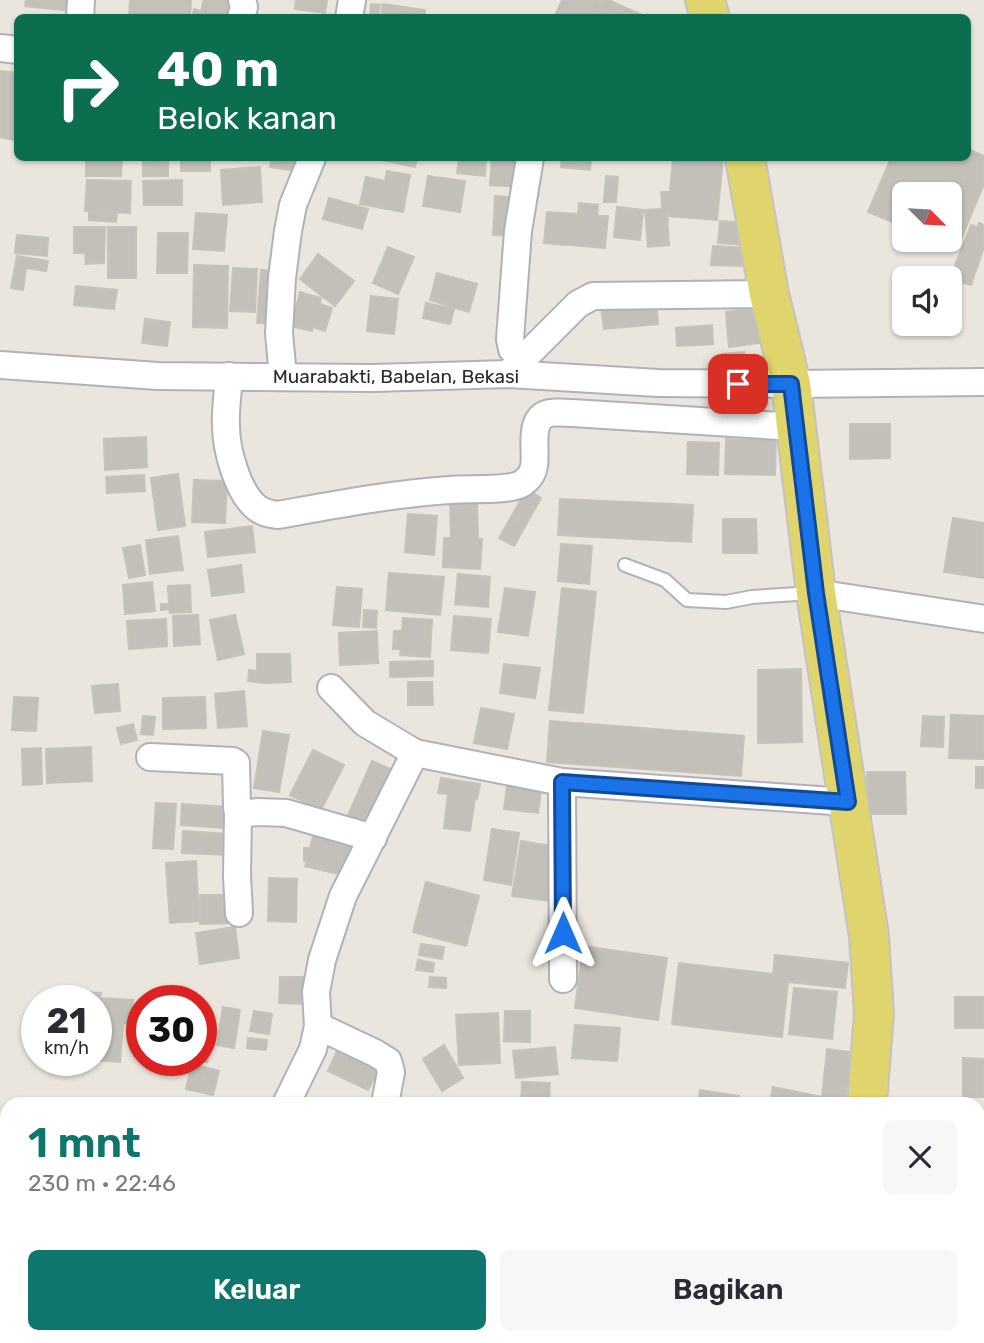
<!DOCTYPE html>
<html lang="id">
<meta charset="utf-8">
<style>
body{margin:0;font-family:Rubik,sans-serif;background:#f7f7f7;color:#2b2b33;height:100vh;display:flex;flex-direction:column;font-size:26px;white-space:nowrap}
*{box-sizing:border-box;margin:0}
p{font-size:23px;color:#7c7c81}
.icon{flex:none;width:38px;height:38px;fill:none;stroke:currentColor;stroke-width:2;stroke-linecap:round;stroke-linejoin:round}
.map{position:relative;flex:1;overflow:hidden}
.panel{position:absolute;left:0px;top:1097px;width:985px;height:247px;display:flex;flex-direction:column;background:#fff;border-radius:21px 21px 0 0;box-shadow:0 2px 5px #0004}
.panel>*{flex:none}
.guide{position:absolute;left:14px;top:14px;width:957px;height:147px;border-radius:10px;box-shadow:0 2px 5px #0004;background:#0b6e4f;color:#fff;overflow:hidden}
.needle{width:46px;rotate:114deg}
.tools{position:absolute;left:892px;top:182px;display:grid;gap:14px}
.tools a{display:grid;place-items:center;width:70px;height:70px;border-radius:10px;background:#fff;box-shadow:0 2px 5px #0004;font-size:35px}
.speed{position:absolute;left:21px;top:985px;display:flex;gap:14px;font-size:35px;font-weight:700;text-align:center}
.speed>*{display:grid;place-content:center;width:91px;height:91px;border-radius:50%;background:#fff;box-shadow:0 2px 5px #0004;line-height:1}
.speed small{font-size:18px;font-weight:400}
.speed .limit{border:10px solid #d22;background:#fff;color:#111}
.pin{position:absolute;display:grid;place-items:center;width:60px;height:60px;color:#fff;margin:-30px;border-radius:14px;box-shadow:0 4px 10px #0006}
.me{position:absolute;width:77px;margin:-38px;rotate:0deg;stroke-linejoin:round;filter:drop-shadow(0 0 5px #0008)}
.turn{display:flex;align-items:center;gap:24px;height:147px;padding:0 28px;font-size:32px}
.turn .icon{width:91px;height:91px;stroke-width:2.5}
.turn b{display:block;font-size:49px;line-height:60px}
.round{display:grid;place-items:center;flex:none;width:74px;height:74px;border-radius:10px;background:#f7f7f7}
.headline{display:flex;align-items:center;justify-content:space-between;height:119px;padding:0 28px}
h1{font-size:42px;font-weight:600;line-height:52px;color:#0f766e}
.cta{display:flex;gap:14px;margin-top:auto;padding:14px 28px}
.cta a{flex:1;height:80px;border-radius:10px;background:#0f766e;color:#fff;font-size:28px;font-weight:600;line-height:80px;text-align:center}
.cta a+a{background:#f7f7f7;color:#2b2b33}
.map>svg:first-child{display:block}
</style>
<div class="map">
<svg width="984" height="1343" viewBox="0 0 984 1343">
<rect width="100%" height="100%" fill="#eae6dd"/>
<g fill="#c3c0b9" stroke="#c5c2b7" stroke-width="2">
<polygon points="26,0 74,0 72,11 25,6"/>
<polygon points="130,0 191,0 190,18 129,17"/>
<polygon points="204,0 233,0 230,18 192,18 194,9 201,11"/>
<polygon points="296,0 327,0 325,13 295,9"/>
<polygon points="562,0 602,0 594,18 554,18"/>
<polygon points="602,0 609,0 619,5 614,18 594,18"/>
<polygon points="371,4 380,5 378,18 370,18"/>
<polygon points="383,4 425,10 424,18 381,18"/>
<polygon points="619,5 640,14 638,18 614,18"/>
<polygon points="0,71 18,73 18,120 15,140 0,137"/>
<polygon points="968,149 984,156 984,184 957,249 935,240 950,240 950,194 905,194 905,227 868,212 891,158 968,158"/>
<polygon points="86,158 122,158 121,176 86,176"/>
<rect x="181" y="158" width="29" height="13"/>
<polygon points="272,158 301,159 300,170 291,169 291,170 270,167"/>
<polygon points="377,158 417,158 415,167 377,159"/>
<polygon points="459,158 486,158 485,176 457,173"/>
<polygon points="492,158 523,158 522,187 490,185"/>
<polygon points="562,158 591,158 590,170 561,167"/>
<polygon points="673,158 723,158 717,220 667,216 667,213 669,245 648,247 645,210 662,209 661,192 670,192"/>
<polygon points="168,160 168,176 143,176 143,161"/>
<polygon points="260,167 262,202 223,205 221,170"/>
<polygon points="387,171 410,175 403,212 360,204 366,177 385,181"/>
<polygon points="428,176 465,181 460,212 423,206"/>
<polygon points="606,176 618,177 616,202 604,202"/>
<polygon points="87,180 131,181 130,213 85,211"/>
<polygon points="182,180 182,205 144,205 143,181"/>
<polygon points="495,196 517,198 515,236 493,235"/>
<polygon points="329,198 368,209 362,229 323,219"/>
<polygon points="579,203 598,205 597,216 608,216 605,248 544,243 547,212 578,214"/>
<polygon points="617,207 643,210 640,240 614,237"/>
<polygon points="89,212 117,214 116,222 89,220"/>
<polygon points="196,213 227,215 224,251 193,249"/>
<polygon points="720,221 746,223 745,245 718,243"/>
<polygon points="979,223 984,225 984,247 971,285 961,282 955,298 950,297 950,278 971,225 978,227"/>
<polygon points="74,227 105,227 104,263 86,264 85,253 74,253"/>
<rect x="108" y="227" width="28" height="51"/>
<polygon points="158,233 188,233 187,273 157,273"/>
<polygon points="17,235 48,238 47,256 15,253"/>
<polygon points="713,246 746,248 744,266 711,265"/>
<polygon points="388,247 414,257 398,294 373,283"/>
<polygon points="318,254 354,281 335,306 300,279"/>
<polygon points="17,256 48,261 46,271 26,268 23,290 11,288"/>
<polygon points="194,265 228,266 227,328 193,327"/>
<polygon points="233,268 257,269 255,312 230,311"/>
<polygon points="261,270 275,271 272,324 257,323"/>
<polygon points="437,273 477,284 469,312 430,300"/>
<polygon points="76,286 117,290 114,309 74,305"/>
<polygon points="300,292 321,298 320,304 332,308 325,331 313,327 312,331 291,326"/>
<polygon points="371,296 398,299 394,334 367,331"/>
<polygon points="656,299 658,324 604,329 601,305"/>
<polygon points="426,303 454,309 450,324 423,318"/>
<polygon points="755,308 759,343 729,347 726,312"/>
<polygon points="145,319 170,322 167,346 142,343"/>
<polygon points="712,325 713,344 677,346 676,328"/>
<polygon points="744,352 746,370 724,373 722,354"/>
<polygon points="850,424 890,424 890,458 850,459"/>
<polygon points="750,429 776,430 775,475 725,474 726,439 749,440"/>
<polygon points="146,437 147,467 105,470 104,439"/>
<polygon points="688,442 719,443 718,475 687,474"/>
<polygon points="178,474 185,526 158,530 151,478"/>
<polygon points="144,475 145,491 107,493 106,477"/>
<polygon points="194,480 227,481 225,523 192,522"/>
<polygon points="527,489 541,498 524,528 510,519"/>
<polygon points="560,499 693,505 691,542 558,535"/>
<polygon points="477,502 478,539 482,539 480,569 443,567 444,538 451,538 450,503"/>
<polygon points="408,514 437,516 434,555 405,552"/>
<polygon points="953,518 984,523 984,578 944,572"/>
<polygon points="510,519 524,528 514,546 499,538"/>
<polygon points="723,519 756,519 757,553 723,553"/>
<polygon points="252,526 255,552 208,557 205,532"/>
<polygon points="178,536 183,570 150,574 146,540"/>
<polygon points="561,544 592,546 589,584 558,581"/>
<polygon points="140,545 145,575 129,578 123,548"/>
<polygon points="241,565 244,592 212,596 208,570"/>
<polygon points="389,573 444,577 440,615 386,610"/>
<polygon points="458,574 490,577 488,607 455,604"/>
<polygon points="152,582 155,611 125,614 123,585"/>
<polygon points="190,585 191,612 170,613 169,609 161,610 161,604 169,604 168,586"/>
<polygon points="337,587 362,589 359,627 333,625"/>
<polygon points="505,588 535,592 528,636 498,632"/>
<polygon points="562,588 596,592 583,713 549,710"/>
<polygon points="364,610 377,611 376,628 363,627"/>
<polygon points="198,615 200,644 174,646 173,616"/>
<polygon points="235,615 244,654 218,660 210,620"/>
<polygon points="454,616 491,619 488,653 451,650"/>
<polygon points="403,618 432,620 430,657 400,655 401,649 393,649 394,631 402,631"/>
<polygon points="166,619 167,646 129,649 127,621"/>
<polygon points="377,631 378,663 340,665 339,633"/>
<polygon points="257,654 290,654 291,682 265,683 248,681 249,670 257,671"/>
<polygon points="433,661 433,676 390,677 390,662"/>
<polygon points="504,664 540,668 535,698 500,693"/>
<polygon points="801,669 802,742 758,743 758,670"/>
<polygon points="408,682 432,682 433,705 408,705"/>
<polygon points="118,684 120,711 95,713 92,686"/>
<polygon points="244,691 247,726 218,728 215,694"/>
<polygon points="14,697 38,698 36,731 12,730"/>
<polygon points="205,697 206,728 163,729 163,698"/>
<polygon points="481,708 514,714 507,749 474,743"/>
<polygon points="951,715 984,716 984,759 949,758"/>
<polygon points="143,716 155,717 153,735 141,734"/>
<polygon points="923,716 944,717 943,747 921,746"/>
<polygon points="550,721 744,736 741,776 547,762"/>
<polygon points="133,724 137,740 121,744 117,728"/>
<polygon points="263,731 289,735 279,792 254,788"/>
<polygon points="91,747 92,781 47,783 46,749"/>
<polygon points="41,748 42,784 23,785 22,749"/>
<polygon points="313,750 344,765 321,810 290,795"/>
<polygon points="372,761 402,774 374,837 344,824"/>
<rect x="976" y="767" width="8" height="21"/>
<polygon points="867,772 905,772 906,814 868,814"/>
<polygon points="441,778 480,784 477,799 475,799 470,831 444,828 448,794 438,793"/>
<polygon points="508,779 542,783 538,813 504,809"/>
<polygon points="156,803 176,804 173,849 153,848"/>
<polygon points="182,804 227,807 226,828 181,825"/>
<polygon points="492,829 519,833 511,885 484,880"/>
<polygon points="183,831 229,834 228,855 182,853"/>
<polygon points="313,836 355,846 347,876 305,866 307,862 304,861 304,848 310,848"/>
<polygon points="521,841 558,847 549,901 512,896"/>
<polygon points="196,861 199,921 170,923 166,863"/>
<polygon points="269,878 297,879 296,922 268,921"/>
<polygon points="426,882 479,896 466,946 413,932"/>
<polygon points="200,895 231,895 231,923 200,924"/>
<polygon points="235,927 239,958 200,964 196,933"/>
<polygon points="421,944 444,947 442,959 419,955"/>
<polygon points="583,946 667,958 658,1020 575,1008"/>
<polygon points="775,955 848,963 845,988 788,982 782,1037 672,1024 679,963 773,974"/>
<polygon points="418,960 434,963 433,972 416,970"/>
<polygon points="280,977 311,977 310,1004 279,1003"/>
<polygon points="430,977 446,978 446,988 429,987"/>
<polygon points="794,988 837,992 832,1039 789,1034"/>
<polygon points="82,992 101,993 100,998 133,1000 132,1023 123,1023 120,1062 98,1060 100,1021 98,1021 98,1015 96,1014 96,1001 81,1001"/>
<rect x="955" y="997" width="29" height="31"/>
<polygon points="223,1007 240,1010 234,1048 217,1045"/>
<polygon points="254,1011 272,1014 269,1034 250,1031"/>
<polygon points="505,1011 530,1011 530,1042 504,1041"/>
<polygon points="498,1013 500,1063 459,1065 456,1015"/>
<polygon points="137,1019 142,1019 142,1057 134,1056"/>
<polygon points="575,1025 620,1028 617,1061 572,1058"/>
<polygon points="201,1027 214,1029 207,1062 199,1060 201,1060"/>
<polygon points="248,1038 267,1040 266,1050 247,1048"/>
<polygon points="444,1045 463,1078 442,1091 423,1059"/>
<polygon points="555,1047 558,1074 516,1078 513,1051"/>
<polygon points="827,1049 851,1052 845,1100 822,1097"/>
<polygon points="337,1051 378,1071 368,1090 328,1071"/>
<polygon points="963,1058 984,1059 984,1097 963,1097"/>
<polygon points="192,1064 219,1071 213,1095 186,1089"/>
<polygon points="522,1082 550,1083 549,1104 521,1104"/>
<polygon points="773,1087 822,1097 821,1104 770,1104"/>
<polygon points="700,1090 739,1096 737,1104 698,1104"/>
<polygon points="978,1202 984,1203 984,1239 978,1239"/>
<polygon points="572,1337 600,1337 598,1343 571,1343 570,1342"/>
<polygon points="778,1337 820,1337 819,1343 777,1343"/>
<polygon points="855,1337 885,1337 884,1343 854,1343"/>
</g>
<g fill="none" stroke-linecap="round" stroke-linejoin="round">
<defs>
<polyline id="service" points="625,565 665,580 687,600 726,602 752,597 812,593"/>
<g id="minor">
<polyline points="80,18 81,0"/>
<polyline points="241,18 244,7 242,0"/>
<polyline points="349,18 352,0"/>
<polyline points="0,48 18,50"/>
<polyline points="523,358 512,349 510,339 518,231 530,158"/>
<polyline points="0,365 158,376 373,378 508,374 658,383 791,384 984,382"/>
<polyline points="508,374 578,304 593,296 769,294"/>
<path d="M229 376C228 393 225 410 226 426 226 450 238 493 257 508 264 513 270 514 278 515 334 505 391 494 449 490 466 488 504 491 519 485 524 483 531 477 533 470 539 456 525 418 550 413 557 412 565 413 572 413L796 427"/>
<polyline points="283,377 279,333 282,278 288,231 293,205 312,158"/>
<polyline points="816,593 984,619"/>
<polyline points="331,688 365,723 415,753"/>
<polyline points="150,757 233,761 236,763 237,807 238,814 258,812 286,813 373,838"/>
<polyline points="238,814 237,876 239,913"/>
<polyline points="563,979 562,782 847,802"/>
<polyline points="318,1026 375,1053 388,1061 391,1072 385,1104"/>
<polyline points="286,1104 313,1049 318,1026 316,992 322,960 343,896 415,753 562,782"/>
<polyline points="645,1337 648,1343"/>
</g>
<g id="primary">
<polyline points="705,0 710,18"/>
<polyline points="745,158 769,294 791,384 816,593 869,936 874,1013 867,1104"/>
<polyline points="830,1343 831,1337"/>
</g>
</defs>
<use href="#service" stroke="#b1b1bc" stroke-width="16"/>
<use href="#minor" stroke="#b1b1bc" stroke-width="30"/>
<use href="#primary" stroke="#c3c3c3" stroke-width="42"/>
<use href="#service" stroke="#fff" stroke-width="12"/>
<use href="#minor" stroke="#fff" stroke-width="26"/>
<use href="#primary" stroke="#e0d56c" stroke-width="38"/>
</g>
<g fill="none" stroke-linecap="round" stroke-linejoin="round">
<defs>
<polyline id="route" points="563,933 562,782 848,802 816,593 791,384 738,384"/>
</defs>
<use href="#route" stroke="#114b97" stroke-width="18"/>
<use href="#route" stroke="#1a73e8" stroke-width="12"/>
</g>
<g text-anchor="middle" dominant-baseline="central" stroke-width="5" stroke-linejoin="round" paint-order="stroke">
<g font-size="19" fill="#2a2a2a" stroke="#fff">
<text x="396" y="376">Muarabakti, Babelan, Bekasi</text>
</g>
</g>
</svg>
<div class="tools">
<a><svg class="needle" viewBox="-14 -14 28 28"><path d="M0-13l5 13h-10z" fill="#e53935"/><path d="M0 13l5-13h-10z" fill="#7c7c81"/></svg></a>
<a><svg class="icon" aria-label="sound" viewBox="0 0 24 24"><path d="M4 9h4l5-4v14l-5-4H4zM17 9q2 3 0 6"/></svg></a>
</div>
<div class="speed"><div>21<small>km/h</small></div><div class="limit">30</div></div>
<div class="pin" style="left:738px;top:384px;background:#d93025"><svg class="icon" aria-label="arrive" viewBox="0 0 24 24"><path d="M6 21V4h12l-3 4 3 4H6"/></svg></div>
<svg class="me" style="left:563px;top:933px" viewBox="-20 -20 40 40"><path d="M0-17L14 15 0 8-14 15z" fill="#1a73e8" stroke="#fff" stroke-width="4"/></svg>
<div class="guide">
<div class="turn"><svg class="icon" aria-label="right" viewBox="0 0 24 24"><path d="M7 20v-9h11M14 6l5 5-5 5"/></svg><div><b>40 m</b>Belok kanan</div></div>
</div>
<section class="panel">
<div class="headline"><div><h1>1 mnt</h1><p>230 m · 22:46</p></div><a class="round"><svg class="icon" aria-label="close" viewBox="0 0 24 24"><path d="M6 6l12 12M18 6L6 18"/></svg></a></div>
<div class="cta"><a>Keluar</a><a>Bagikan</a></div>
</section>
</div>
